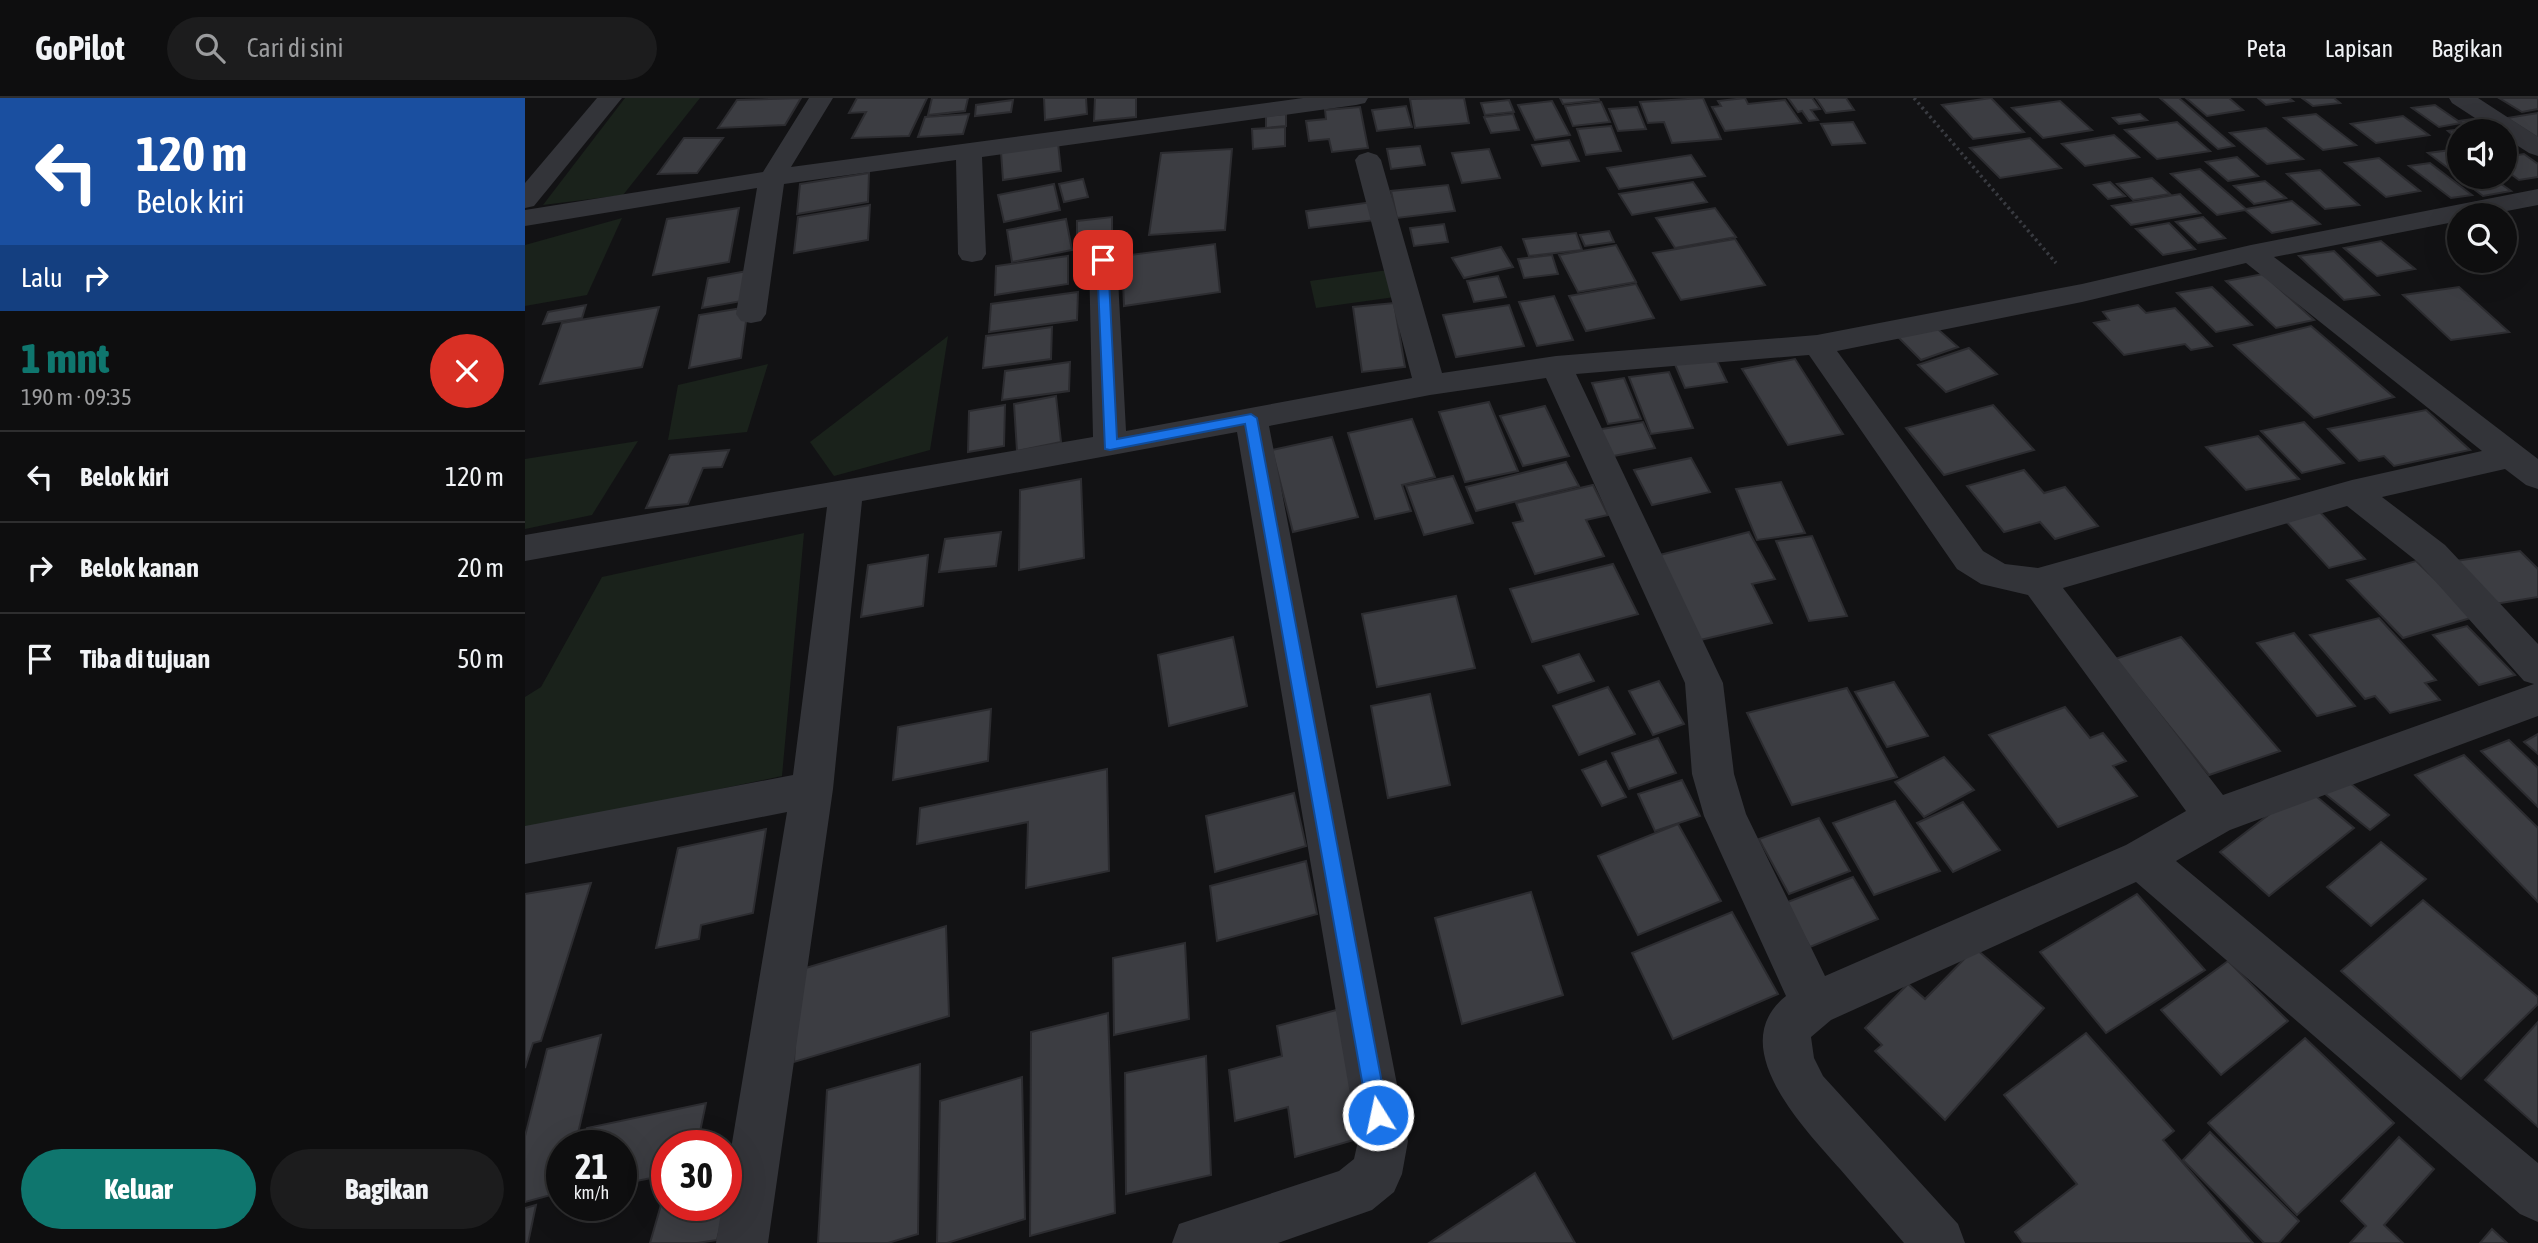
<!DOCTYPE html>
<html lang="id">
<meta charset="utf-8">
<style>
body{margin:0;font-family:"Asap Condensed",sans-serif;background:#1c1c1d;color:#f1f3f6;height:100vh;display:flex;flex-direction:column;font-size:26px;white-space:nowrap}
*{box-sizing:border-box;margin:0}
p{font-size:23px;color:#9b9c9e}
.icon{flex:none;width:38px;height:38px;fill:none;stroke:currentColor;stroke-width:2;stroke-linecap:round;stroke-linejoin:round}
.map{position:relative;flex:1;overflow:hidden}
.drawer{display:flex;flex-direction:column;background:#0e0e0f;width:525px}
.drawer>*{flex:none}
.guide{background:#1a4fa0;color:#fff;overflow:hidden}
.buttons{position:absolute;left:1922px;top:21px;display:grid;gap:14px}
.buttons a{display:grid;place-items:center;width:70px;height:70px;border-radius:50%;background:#0e0e0f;box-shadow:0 7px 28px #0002,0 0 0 2px #2e2e2f;font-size:35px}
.speed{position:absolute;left:21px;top:1032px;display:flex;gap:14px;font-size:35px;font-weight:700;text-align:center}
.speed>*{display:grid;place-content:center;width:91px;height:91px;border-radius:50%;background:#0e0e0f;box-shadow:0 7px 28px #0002,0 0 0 2px #2e2e2f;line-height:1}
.speed small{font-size:18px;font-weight:400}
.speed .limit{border:10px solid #d22;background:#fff;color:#111}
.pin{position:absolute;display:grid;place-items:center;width:60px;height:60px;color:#fff;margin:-30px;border-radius:14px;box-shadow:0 4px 10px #0006}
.me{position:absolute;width:77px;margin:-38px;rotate:350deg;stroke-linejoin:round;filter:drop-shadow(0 0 5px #0008)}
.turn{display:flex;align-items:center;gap:24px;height:147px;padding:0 21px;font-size:32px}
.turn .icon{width:91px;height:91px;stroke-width:2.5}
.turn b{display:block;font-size:49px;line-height:60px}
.then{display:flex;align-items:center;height:66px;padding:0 21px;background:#0003;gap:14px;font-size:26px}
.round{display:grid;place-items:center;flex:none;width:74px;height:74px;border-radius:37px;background:#1c1c1d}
.summary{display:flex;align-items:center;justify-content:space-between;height:119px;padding:0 21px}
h1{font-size:42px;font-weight:800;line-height:52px;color:#0f766e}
.button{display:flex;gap:14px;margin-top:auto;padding:14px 21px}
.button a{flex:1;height:80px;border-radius:42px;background:#0f766e;color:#fff;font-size:28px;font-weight:800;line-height:80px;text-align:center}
.button a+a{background:#1c1c1d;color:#f1f3f6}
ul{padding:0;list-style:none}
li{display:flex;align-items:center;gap:21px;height:91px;padding:0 21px;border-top:2px solid #2e2e2f}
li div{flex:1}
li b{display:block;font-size:26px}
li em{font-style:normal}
header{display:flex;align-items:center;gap:42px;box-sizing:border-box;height:98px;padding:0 35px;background:#0e0e0f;border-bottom:2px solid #2e2e2f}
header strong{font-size:33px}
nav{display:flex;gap:38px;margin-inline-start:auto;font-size:24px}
.search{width:490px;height:63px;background:#1c1c1d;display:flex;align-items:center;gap:18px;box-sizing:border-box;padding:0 24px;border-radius:38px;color:#9b9c9e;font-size:26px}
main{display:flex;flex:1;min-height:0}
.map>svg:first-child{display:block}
</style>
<header>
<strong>GoPilot</strong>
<div class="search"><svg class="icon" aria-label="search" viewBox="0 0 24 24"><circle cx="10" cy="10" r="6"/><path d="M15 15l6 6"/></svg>Cari di sini</div>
<nav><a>Peta</a><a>Lapisan</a><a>Bagikan</a></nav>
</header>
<main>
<section class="drawer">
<div class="guide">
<div class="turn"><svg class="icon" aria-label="left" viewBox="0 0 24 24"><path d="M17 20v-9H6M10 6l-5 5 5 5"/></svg><div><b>120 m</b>Belok kiri</div></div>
<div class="then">Lalu<svg class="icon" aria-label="right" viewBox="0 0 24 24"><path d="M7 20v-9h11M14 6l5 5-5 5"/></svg></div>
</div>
<div class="summary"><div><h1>1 mnt</h1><p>190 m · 09:35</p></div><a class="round" style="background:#d93025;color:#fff"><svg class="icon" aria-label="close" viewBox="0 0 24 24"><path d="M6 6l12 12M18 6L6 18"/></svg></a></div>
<ul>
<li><svg class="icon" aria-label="left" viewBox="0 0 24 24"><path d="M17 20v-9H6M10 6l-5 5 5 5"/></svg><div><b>Belok kiri</b></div><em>120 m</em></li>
<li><svg class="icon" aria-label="right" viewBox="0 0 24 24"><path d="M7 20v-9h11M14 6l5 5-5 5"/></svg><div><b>Belok kanan</b></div><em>20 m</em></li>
<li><svg class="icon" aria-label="arrive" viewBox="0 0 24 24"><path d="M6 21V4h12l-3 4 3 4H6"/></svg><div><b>Tiba di tujuan</b></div><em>50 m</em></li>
</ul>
<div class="button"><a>Keluar</a><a>Bagikan</a></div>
</section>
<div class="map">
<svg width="2013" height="1145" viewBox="0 0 2013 1145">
<rect width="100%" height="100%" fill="#121214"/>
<g fill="#1a221b">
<polygon points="100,0 175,0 98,97 18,107"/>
<polygon points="97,120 62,197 0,208 0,147"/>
<polygon points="863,172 870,199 791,210 785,183"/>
<polygon points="423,238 405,352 309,378 285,344"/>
<polygon points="243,266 222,334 143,342 153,287"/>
<polygon points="113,343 67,417 0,431 0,361"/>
<polygon points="279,435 257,678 0,732 0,599 16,589 77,479"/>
</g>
<g fill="#3c3d42" stroke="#2c2c30" stroke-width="2">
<polygon points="276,0 260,27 193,30 212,2"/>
<polygon points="332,0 402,0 384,38 327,40 341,14 324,15"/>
<polygon points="407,0 443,0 440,13 403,17"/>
<polygon points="519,0 561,0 562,16 520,22"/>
<polygon points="570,0 611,0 611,19 569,23"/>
<polygon points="939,0 944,25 890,30 885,1"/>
<polygon points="1035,0 1073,0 1074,2 1038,6"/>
<polygon points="1178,0 1196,41 1147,45 1139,24 1123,25 1115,4"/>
<polygon points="1220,0 1223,6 1260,2 1276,25 1200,33 1187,9 1196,8 1193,3"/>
<polygon points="1263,0 1287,0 1295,11 1286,12 1293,22 1284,23 1277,13 1273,14"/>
<polygon points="1291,0 1321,0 1329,12 1301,15"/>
<polygon points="1466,0 1499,34 1448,41 1417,7"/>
<polygon points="1635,0 1654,0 1709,48 1693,51"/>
<polygon points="1661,0 1704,0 1718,12 1682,18"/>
<polygon points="1733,0 1764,0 1768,3 1741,7"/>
<polygon points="1777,0 1809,0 1815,5 1788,8"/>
<polygon points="1974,0 2013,0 2013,11 1997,14"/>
<polygon points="488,2 486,14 450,18 451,7"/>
<polygon points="984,2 989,14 960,17 956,5"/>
<polygon points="1027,3 1045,37 1010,42 993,7"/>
<polygon points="1535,3 1567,32 1518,40 1487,10"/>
<polygon points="1076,4 1085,24 1048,28 1040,8"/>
<polygon points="1910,7 1936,25 1914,29 1887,10"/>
<polygon points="881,8 887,29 852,33 847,12"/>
<polygon points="835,9 843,50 807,54 804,41 784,43 781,23 801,21 800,12"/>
<polygon points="1112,9 1121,31 1093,33 1084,11"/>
<polygon points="2013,15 2013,40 1982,20"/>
<polygon points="444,16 438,36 393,39 400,19"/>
<polygon points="761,16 761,28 741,30 741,18"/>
<polygon points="988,16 994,32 966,35 959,19"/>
<polygon points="1615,16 1622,22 1594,26 1588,20"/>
<polygon points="1791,16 1831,47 1798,52 1759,20"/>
<polygon points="1878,18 1904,37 1851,45 1826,26"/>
<polygon points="1948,21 1966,33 1934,33 1933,41 1923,33 1944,30 1934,23"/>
<polygon points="1328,24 1340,45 1307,47 1296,26"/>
<polygon points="1652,24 1685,53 1632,61 1600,32"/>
<polygon points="1086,28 1096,53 1061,57 1052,31"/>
<polygon points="760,29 760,48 728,51 727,31"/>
<polygon points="1741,30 1778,61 1742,66 1705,35"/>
<polygon points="1589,37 1614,59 1560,68 1537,46"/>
<polygon points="159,40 198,40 172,75 133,76"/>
<polygon points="1505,40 1536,70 1475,80 1445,50"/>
<polygon points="1044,42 1054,63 1017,68 1007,47"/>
<polygon points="533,45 536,73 478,82 476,54"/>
<polygon points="895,48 900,67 866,71 862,51"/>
<polygon points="707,51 700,132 624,137 636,55"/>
<polygon points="964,51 975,80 937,85 927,55"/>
<polygon points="1934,51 1934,72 1927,73 1903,55"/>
<polygon points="1999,56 2013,66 2013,79 1994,82 1979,71 1979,59"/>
<polygon points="1166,57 1180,78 1094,91 1082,70"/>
<polygon points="1712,59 1733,78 1703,83 1681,64"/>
<polygon points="1854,60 1895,93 1861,99 1820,65"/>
<polygon points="1905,65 1947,97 1926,100 1884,68"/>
<polygon points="1675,71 1721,111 1767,103 1795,126 1747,135 1720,112 1692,117 1646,76"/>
<polygon points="1795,72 1834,107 1800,111 1762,76"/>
<polygon points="344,75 343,104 272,116 275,86"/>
<polygon points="1929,76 1934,76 1934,79 1966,79 1986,93 1958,98"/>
<polygon points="1627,80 1645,96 1608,102 1592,86"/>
<polygon points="558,81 563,99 539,104 534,86"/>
<polygon points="1740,83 1761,100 1729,106 1709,88"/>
<polygon points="1168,84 1182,104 1107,117 1094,96"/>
<polygon points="1585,84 1600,98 1583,101 1569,87"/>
<polygon points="529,86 535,112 479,124 473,97"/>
<polygon points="923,87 930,113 872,120 866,93"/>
<polygon points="1655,96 1675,115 1606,127 1587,108"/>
<polygon points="847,104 851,122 784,130 781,113"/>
<polygon points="345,107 343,142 269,155 273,119"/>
<polygon points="214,110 204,164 128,177 142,121"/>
<polygon points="1190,110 1211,139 1150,150 1131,120"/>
<polygon points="587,119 587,149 552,153 552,123"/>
<polygon points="1678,119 1700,140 1673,145 1651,124"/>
<polygon points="541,121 547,152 487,164 482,132"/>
<polygon points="1644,125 1670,151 1638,157 1611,131"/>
<polygon points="919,126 923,144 889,148 885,130"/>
<polygon points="1084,133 1089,144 1060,148 1055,137"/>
<polygon points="1051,135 1057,152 1004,158 998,141"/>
<polygon points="1210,141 1240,187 1156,202 1128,155"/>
<polygon points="1856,143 1890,171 1852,178 1819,150"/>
<polygon points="690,146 695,194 599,208 597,158"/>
<polygon points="1091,147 1111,184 1053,194 1034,157"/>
<polygon points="976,149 988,169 939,180 927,160"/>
<polygon points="1809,153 1854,197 1819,202 1774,158"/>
<polygon points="1027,157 1033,176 999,180 993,161"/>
<polygon points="543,158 543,186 470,197 471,168"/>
<polygon points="222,173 217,203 177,210 183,180"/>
<polygon points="1738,176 1789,222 1751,230 1701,183"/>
<polygon points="973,178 981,199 949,204 942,183"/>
<polygon points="1111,186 1129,220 1061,233 1044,198"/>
<polygon points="1687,189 1727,227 1691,234 1652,195"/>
<polygon points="1934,189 1984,234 1926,242 1878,197"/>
<polygon points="553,194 552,222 464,234 466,206"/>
<polygon points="1029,198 1048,242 1012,248 994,204"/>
<polygon points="869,205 880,269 837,274 828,209"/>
<polygon points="61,207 57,220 18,226 23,214"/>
<polygon points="984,207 999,248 931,259 918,217"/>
<polygon points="1613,207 1621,215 1650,210 1687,248 1666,252 1660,246 1599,257 1569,225 1584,222 1578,214"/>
<polygon points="134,209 117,269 15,286 37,225"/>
<polygon points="223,209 216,260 164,270 174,217"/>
<polygon points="1407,226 1433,249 1396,262 1372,238"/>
<polygon points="1786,228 1869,299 1789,320 1709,247"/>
<polygon points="527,229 526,261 458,270 461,238"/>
<polygon points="1444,250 1472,276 1421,294 1393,267"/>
<polygon points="1190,259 1202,284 1160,290 1149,264"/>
<polygon points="1270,261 1318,336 1263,347 1217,271"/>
<polygon points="545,264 544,293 477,302 480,273"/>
<polygon points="1144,274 1168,330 1126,336 1104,279"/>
<polygon points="1099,280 1116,321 1083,326 1067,285"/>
<polygon points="531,298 536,344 492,353 489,306"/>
<polygon points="964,304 993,373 940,384 914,314"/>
<polygon points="480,307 479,348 443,354 444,313"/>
<polygon points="1468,307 1509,352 1419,377 1381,330"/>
<polygon points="1020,308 1044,358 998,368 975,318"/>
<polygon points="1901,312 1945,352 1869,368 1859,358 1834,363 1803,331"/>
<polygon points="887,321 910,379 877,387 886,413 850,421 823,335"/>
<polygon points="1118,324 1130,350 1083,359 1071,332"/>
<polygon points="1779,324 1819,365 1777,375 1736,333"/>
<polygon points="1733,338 1774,381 1721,392 1681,349"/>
<polygon points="807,339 833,419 768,434 747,352"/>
<polygon points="204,352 197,369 178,370 163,406 121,410 145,357"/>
<polygon points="1166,360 1185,394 1127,407 1109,372"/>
<polygon points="1041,364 1054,388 951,413 941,389"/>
<polygon points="1499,372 1519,395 1540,389 1573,428 1530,441 1515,424 1479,434 1442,388"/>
<polygon points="928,378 948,425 899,437 881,388"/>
<polygon points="556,381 559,460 494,472 495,392"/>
<polygon points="1256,384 1280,435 1232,442 1211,391"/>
<polygon points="1068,387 1083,417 1061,422 1079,458 1010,476 988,425 998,423 991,405"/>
<polygon points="1792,411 1840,461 1804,470 1757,419"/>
<polygon points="476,434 471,468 414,474 420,441"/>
<polygon points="1224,434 1250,481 1227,486 1247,525 1171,543 1131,458"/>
<polygon points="1287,438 1322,518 1284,523 1251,443"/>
<polygon points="1995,453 2013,471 2013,499 1970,506 1931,463"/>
<polygon points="403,457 398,508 336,519 343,467"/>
<polygon points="1891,463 1949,519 1878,540 1822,482"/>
<polygon points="1088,466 1113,516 1007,544 985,491"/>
<polygon points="931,498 950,570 852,589 837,516"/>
<polygon points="1854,520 1911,582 1900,585 1915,602 1865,615 1850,598 1840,601 1785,537"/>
<polygon points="1942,528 1990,577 1954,587 1908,537"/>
<polygon points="1769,535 1830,608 1792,618 1732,545"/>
<polygon points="708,539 722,608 644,628 633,557"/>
<polygon points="1656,539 1755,653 1684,677 1590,561"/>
<polygon points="1054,556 1069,583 1033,595 1018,568"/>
<polygon points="1134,583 1159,626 1128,637 1104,593"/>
<polygon points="1369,584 1403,638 1362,649 1330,594"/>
<polygon points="1083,589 1110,636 1054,657 1028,608"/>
<polygon points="1322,590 1372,679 1267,707 1222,615"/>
<polygon points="905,596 925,687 863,700 846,608"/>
<polygon points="1540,609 1565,640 1578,635 1601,663 1588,668 1612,698 1533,729 1464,637"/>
<polygon points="466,611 463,663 368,682 373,629"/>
<polygon points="2013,636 2013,656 1999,644"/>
<polygon points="1133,640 1151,675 1104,691 1087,655"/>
<polygon points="1984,642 2013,670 2013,709 1956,653"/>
<polygon points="1939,657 2013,730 2013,804 1890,677"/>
<polygon points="1419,659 1449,692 1399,719 1370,684"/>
<polygon points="1081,663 1101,699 1077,708 1057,672"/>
<polygon points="582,671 584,773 501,790 503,724 392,746 395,710"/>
<polygon points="1814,676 1864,717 1845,732 1794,691"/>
<polygon points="1157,682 1175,718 1130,733 1113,696"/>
<polygon points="1780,689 1829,730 1744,798 1695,754"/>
<polygon points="769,695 781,748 690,774 681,718"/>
<polygon points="1370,703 1415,773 1349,797 1308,725"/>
<polygon points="1438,704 1475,752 1428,774 1392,725"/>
<polygon points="1294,720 1325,773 1264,796 1234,741"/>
<polygon points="1153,726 1196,803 1113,837 1073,758"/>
<polygon points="241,731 228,815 176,827 174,841 131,850 153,750"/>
<polygon points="1856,744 1901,781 1846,828 1802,789"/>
<polygon points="781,763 792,816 692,843 685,788"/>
<polygon points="1328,779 1353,821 1285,849 1260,805"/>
<polygon points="66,785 16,943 8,945 0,970 0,796"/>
<polygon points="1006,794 1038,897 937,926 910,820"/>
<polygon points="1612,796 1680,872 1581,935 1515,854"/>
<polygon points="1898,802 2013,899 2013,906 1936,981 1816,873"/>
<polygon points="1207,814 1253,896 1148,941 1107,855"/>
<polygon points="421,828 424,918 269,964 274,872"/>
<polygon points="660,845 664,921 589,937 588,860"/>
<polygon points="1450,850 1519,910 1420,1022 1350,953 1357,947 1340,930 1383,886 1400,901"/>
<polygon points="1703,863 1763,923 1696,977 1636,912"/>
<polygon points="815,911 839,1039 770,1059 763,1009 710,1023 704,972 757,958 752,928"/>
<polygon points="583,915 590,1115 505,1138 506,934"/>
<polygon points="2013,924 2013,1029 1960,982"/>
<polygon points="1561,935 1649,1033 1638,1042 1728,1145 1498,1145 1490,1134 1552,1086 1479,997"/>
<polygon points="76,937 50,1048 37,1048 37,1094 0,1104 0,1038 22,951"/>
<polygon points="1780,940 1869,1025 1772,1117 1683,1025"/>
<polygon points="681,958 686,1077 601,1096 600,975"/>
<polygon points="395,966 393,1136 363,1145 293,1145 302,992"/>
<polygon points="497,979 500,1121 422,1145 412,1145 415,1003"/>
<polygon points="181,1005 172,1048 142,1048 142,1077 96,1086 96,1048 57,1048 62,1030"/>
<polygon points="1685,1034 1774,1123 1754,1145 1739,1145 1658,1062"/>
<polygon points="1874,1039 1909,1071 1859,1127 1878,1145 1825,1145 1841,1128 1816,1103"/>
<polygon points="1010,1075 1050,1145 904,1145"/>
<polygon points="142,1086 142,1108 201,1108 192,1142 172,1145 125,1145"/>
<polygon points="11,1107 3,1145 0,1145 0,1110"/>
<polygon points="1967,1131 1982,1145 1955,1145"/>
</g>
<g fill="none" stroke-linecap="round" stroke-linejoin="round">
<polyline stroke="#393b41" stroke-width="3.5" stroke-dasharray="2.5 3.5" stroke-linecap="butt" points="1389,0 1531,165"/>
<g fill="#333439" fill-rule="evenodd">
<polygon points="72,0 97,0 9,108 0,110 0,85"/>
<polygon points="284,0 308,0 266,69 778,0 843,0 840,5 831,7 457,59 461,156 457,162 447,164 437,162 433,156 431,62 259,86 241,216 236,223 226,225 216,223 211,216 232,90 0,128 0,112 238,74"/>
<polygon points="1924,0 1953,0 2013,39 2013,58 2004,55 1979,39 1979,33 1970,33 1927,5"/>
<path d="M843 54 852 57 856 62 917 275 1031 258 1292 237 1557 186 1726 147 2013 91V107L1961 117H1934V123L1749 159 2013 361V391L2001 387 1980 371 1857 399 1920 447 2013 546V618L1705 732 1651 763 2013 1065V1124L1995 1116 1611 784 1306 922 1286 939 1289 960 1298 978 1433 1126 1440 1145H1379C1358 1120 1336 1096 1315 1071 1279 1030 1198 948 1261 898L1179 718 1167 676 1160 585 1021 280 905 297 744 328 883 1043 877 1076 869 1094 847 1112 753 1145H647L654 1126 814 1073 829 1061 833 1043 712 334 337 403 308 691 243 1145H191L197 1108H201V1081L262 714 0 766V728L268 677 302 409 0 463V437L568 339 564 162 568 156 578 154 588 156 592 162 601 333 887 280 830 62 834 57ZM1721 165 1957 353 1827 382 1513 470 1480 466 1458 453 1312 253 1557 204ZM1284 257 1432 471 1456 486 1503 497 1661 713 1601 747 1300 878 1221 716 1209 676 1198 585 1051 276ZM1822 408 1894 465 1999 583 2009 586 1698 697 1538 490Z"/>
</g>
</g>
<polygon fill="#1a73e8" stroke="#114b97" stroke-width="2" points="578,159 583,162 592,341 726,316 732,320 863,1017 860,1024 853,1027 846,1024 843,1017 720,326 585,352 580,351 572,162"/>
</svg>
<div class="buttons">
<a><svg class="icon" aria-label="sound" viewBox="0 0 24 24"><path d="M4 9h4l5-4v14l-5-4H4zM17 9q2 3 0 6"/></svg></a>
<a><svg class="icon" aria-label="search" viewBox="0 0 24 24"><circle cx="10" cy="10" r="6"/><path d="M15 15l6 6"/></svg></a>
</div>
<div class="speed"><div>21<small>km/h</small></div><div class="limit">30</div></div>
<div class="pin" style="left:578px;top:162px;background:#d93025"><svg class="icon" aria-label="arrive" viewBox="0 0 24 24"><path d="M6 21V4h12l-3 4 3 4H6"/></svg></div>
<svg class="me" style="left:853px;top:1017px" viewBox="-20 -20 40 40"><circle r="17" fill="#1a73e8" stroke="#fff" stroke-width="3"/><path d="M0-11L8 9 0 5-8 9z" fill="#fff"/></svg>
</div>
</main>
